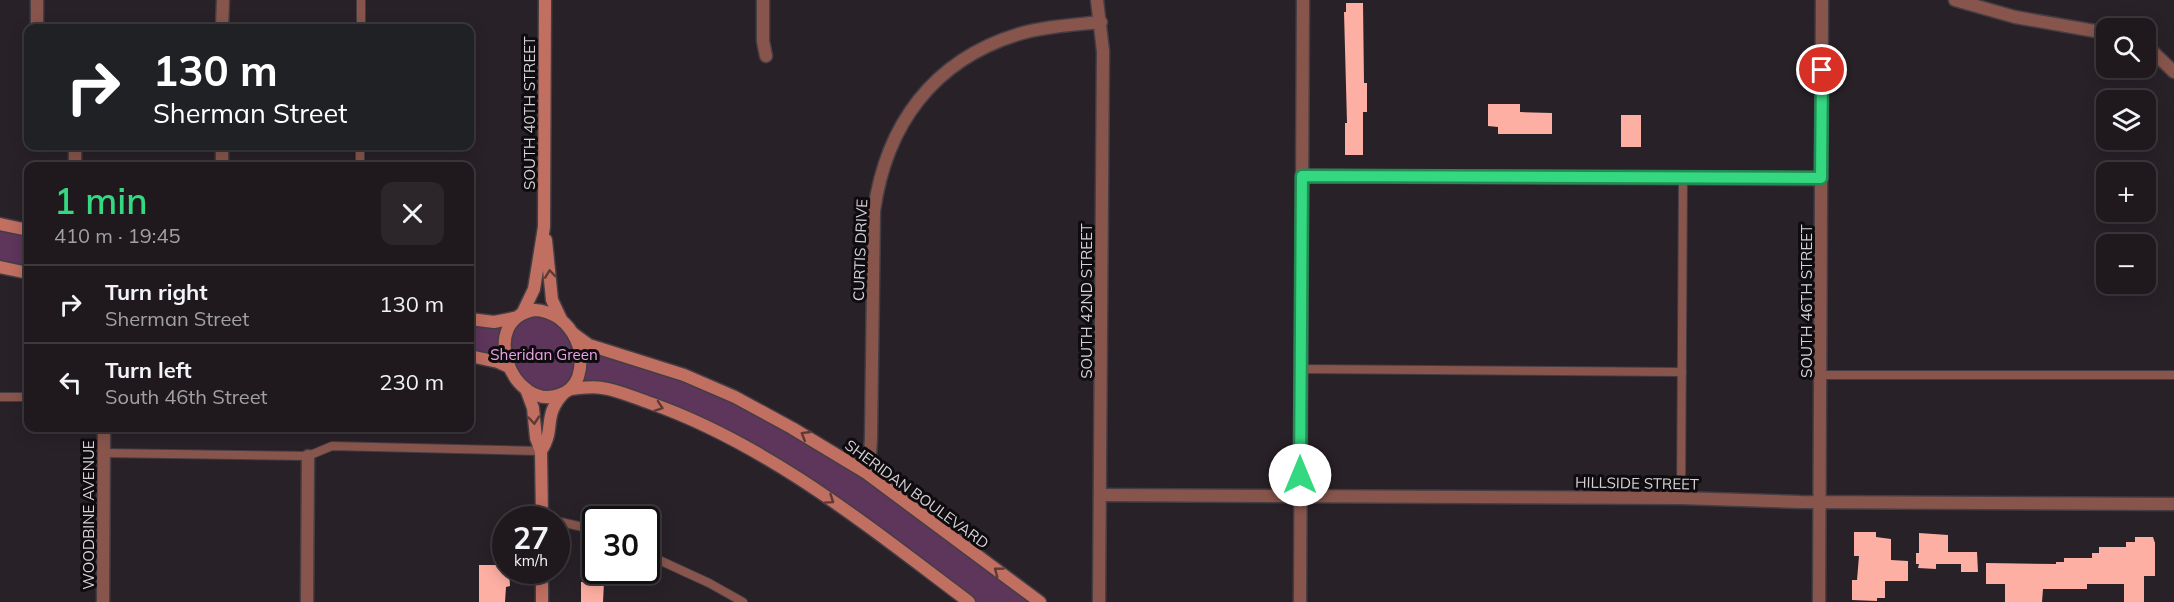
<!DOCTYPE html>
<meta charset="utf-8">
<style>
body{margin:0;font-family:Mulish,sans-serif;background:#2c262b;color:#f1f3f6;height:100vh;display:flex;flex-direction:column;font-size:22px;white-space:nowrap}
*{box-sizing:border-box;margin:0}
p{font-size:20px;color:#a1a0a4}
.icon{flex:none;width:33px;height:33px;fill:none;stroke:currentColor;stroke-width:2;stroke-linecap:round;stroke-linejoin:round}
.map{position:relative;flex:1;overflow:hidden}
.panel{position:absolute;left:24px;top:162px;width:450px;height:270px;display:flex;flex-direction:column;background:#1f191e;border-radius:12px;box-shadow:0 3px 15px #0003,0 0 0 2px #3c383c}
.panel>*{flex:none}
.banner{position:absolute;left:24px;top:24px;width:450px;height:126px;border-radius:12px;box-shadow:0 3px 15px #0003,0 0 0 2px #3c383c;background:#202124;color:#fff;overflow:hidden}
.fabs{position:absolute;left:2096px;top:18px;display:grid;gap:12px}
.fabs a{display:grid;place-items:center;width:60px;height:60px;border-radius:12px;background:#1f191e;box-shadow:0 3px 15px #0003,0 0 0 2px #3c383c;font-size:30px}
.speed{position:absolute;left:492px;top:506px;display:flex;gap:12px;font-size:30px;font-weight:700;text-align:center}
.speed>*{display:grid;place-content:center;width:78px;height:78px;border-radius:50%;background:#1f191e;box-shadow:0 3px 15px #0003,0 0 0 2px #3c383c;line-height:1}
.speed small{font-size:15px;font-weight:400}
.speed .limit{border:3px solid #111;border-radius:9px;background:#fff;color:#111}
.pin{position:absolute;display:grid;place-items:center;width:51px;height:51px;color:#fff;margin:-26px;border:3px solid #fff;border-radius:50%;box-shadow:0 2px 6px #0007}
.me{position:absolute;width:66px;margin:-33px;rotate:0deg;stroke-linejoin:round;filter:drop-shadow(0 0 4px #0008)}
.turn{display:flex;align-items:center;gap:21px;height:126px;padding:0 30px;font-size:27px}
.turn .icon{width:78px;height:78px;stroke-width:2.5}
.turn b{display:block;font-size:42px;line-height:51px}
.round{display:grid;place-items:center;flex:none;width:63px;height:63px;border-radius:12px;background:#2c262b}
.overview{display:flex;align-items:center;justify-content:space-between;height:102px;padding:0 30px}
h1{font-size:36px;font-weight:600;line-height:45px;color:#34d881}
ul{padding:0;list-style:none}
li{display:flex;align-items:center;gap:18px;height:78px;padding:0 30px;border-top:2px solid #3c383c}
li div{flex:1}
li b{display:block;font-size:22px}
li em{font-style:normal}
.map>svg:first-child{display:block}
</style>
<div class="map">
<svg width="2174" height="602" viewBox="0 0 2174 602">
<rect width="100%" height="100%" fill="#292128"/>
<g fill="#5e355b">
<polygon points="0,224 28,230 28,273 0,267"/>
<polygon points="535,310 574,334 648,363 792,428 1040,602 969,602 763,456 604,388 540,396 509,367 470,356 470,319 475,321"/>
</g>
<g fill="#feafa3">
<polygon points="1346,3 1363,3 1364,83 1367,83 1367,112 1363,112 1363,155 1345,155 1345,123 1347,123 1344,12 1346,12"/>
<polygon points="1488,104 1520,104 1520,112 1552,113 1552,134 1498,134 1498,127 1488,126"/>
<rect x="1621" y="115" width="20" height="32"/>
<polygon points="1854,532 1876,532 1876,537 1891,539 1891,560 1908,561 1908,581 1885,581 1885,598 1877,598 1877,601 1852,600 1852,580 1857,580 1859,556 1854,556"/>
<polygon points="1919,533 1948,535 1948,552 1977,552 1978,572 1961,572 1961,564 1936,564 1936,569 1918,568 1919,564 1916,564 1916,553 1919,553"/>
<polygon points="2135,537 2153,537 2155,543 2155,576 2144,576 2144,602 2124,602 2124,584 2087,584 2087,589 2043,589 2042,602 2005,602 2005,584 1986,584 1986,563 2056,564 2056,562 2064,562 2064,558 2092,558 2092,553 2099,553 2099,547 2126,547 2126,542 2135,542"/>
<polygon points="479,565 506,565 506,570 509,570 510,586 506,587 505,602 479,602"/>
<polygon points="581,582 604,582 603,602 581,602"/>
</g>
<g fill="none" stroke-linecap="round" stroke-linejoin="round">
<defs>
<g id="lane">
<polyline points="361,28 361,0"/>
<polyline points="360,166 360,146"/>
<polyline points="1301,369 1682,372"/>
<polyline points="1820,375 2174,375"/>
<polyline points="0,397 28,397"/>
<polyline points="104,453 308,456 332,446 541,451"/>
<polyline points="1681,498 1683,178"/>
<polyline points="556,521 583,527 596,532"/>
<polyline points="646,554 709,583 743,602"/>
</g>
<g id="street">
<polyline points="763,0 763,41 766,56"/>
<polyline points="1097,0 1103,51 1099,602"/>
<polyline points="1955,0 2015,17 2106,33"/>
<polyline points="37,28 37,0"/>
<polyline points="222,28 223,0"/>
<polyline points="2145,48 2152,51 2174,72"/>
<polyline points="75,166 75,146"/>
<polyline points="222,166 222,146"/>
<polyline points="1302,176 1821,179"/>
<path d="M865 472 870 455 871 437 874 211C886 125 933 60 1019 34 1045 26 1074 25 1101 22"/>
<polyline points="1100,495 1681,498 1801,502 2174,504"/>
<polyline points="103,602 104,428"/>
<polyline points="307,602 308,456"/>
<polyline points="1300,602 1303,0"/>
<polyline points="1819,602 1822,0"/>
</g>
<g id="secondary">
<polyline points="0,224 28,230"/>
<polyline points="546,240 552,300 561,319"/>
<polyline points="0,267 28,273"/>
<path d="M535 310C567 312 588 346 578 377 575 385 568 392 559 395 512 412 477 319 535 310Z"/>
<polyline points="523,312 534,289 544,227 545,0"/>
<polyline points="470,319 494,322 514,318"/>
<polyline points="574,334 589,345 684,375 735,397 792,428 865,472 1040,602"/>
<polyline points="470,356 498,362 509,367"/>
<polyline points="526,389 533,408 536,438 541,451 542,519"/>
<path d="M571 389C581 388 592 386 602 388 618 390 635 398 650 403 769 445 869 527 969 602"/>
<path d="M541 451C556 429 542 417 563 394"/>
<polyline points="542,570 542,602"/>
</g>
</defs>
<use href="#lane" stroke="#453d44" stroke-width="10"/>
<use href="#street" stroke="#453d44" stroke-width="15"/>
<use href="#secondary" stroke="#453d44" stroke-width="15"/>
<use href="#lane" stroke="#88554c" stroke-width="8"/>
<use href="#street" stroke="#88554c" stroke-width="12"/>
<use href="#secondary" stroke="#c06f61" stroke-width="12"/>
</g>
<defs><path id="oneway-chevron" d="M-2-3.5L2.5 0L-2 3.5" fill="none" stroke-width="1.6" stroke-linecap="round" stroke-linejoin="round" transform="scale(1.5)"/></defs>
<g stroke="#5f3934">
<use href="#oneway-chevron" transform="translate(550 274) rotate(-97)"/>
<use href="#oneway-chevron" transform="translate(659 407) rotate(19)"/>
<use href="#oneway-chevron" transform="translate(534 420) rotate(85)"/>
<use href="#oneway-chevron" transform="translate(805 435) rotate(-149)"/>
<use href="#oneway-chevron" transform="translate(830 500) rotate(34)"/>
<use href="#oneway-chevron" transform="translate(998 571) rotate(-143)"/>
</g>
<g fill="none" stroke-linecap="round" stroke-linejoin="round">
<defs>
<polyline id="route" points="1300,475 1302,176 1821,178 1822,70"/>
</defs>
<use href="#route" stroke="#228c54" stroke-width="15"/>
<use href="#route" stroke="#34d881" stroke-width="10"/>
</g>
<g text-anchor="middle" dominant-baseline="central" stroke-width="6" stroke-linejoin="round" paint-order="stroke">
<g font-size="15" fill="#d7d2d7" stroke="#0f0c0f">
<text transform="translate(529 113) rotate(-90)">SOUTH 40TH STREET</text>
<text transform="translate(860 250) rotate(-88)">CURTIS DRIVE</text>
<text transform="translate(1086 301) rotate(-90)">SOUTH 42ND STREET</text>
<text transform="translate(1806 301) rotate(-90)">SOUTH 46TH STREET</text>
<text transform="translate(1637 483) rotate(1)">HILLSIDE STREET</text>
<text transform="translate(917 494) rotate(36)">SHERIDAN BOULEVARD</text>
<text transform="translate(88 515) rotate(-90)">WOODBINE AVENUE</text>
</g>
<g font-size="15" fill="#eea3e8" stroke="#0f0c0f">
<text x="544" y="354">Sheridan Green</text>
</g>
</g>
</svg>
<div class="fabs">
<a><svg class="icon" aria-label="search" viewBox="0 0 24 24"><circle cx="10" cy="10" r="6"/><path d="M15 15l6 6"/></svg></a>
<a><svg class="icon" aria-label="layers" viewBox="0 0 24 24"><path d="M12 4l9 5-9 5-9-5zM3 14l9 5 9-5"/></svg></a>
<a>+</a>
<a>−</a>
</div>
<div class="speed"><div>27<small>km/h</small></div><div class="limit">30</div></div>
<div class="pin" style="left:1822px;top:70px;background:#d93025"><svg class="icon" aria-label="arrive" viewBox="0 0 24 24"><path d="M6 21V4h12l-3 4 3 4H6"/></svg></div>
<svg class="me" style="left:1300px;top:475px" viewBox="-20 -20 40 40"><circle r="19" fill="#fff"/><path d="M0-13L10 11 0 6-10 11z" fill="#34d881"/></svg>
<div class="banner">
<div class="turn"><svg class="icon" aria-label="right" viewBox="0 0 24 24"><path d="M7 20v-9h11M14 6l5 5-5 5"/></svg><div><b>130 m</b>Sherman Street</div></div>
</div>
<section class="panel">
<div class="overview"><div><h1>1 min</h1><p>410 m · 19:45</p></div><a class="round"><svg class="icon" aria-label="close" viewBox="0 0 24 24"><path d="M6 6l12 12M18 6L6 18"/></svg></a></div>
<ul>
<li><svg class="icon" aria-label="right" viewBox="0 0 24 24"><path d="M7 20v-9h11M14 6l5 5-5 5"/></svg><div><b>Turn right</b><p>Sherman Street</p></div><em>130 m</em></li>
<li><svg class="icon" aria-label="left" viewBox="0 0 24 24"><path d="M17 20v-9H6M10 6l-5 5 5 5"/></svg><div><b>Turn left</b><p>South 46th Street</p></div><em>230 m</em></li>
</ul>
</section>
</div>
